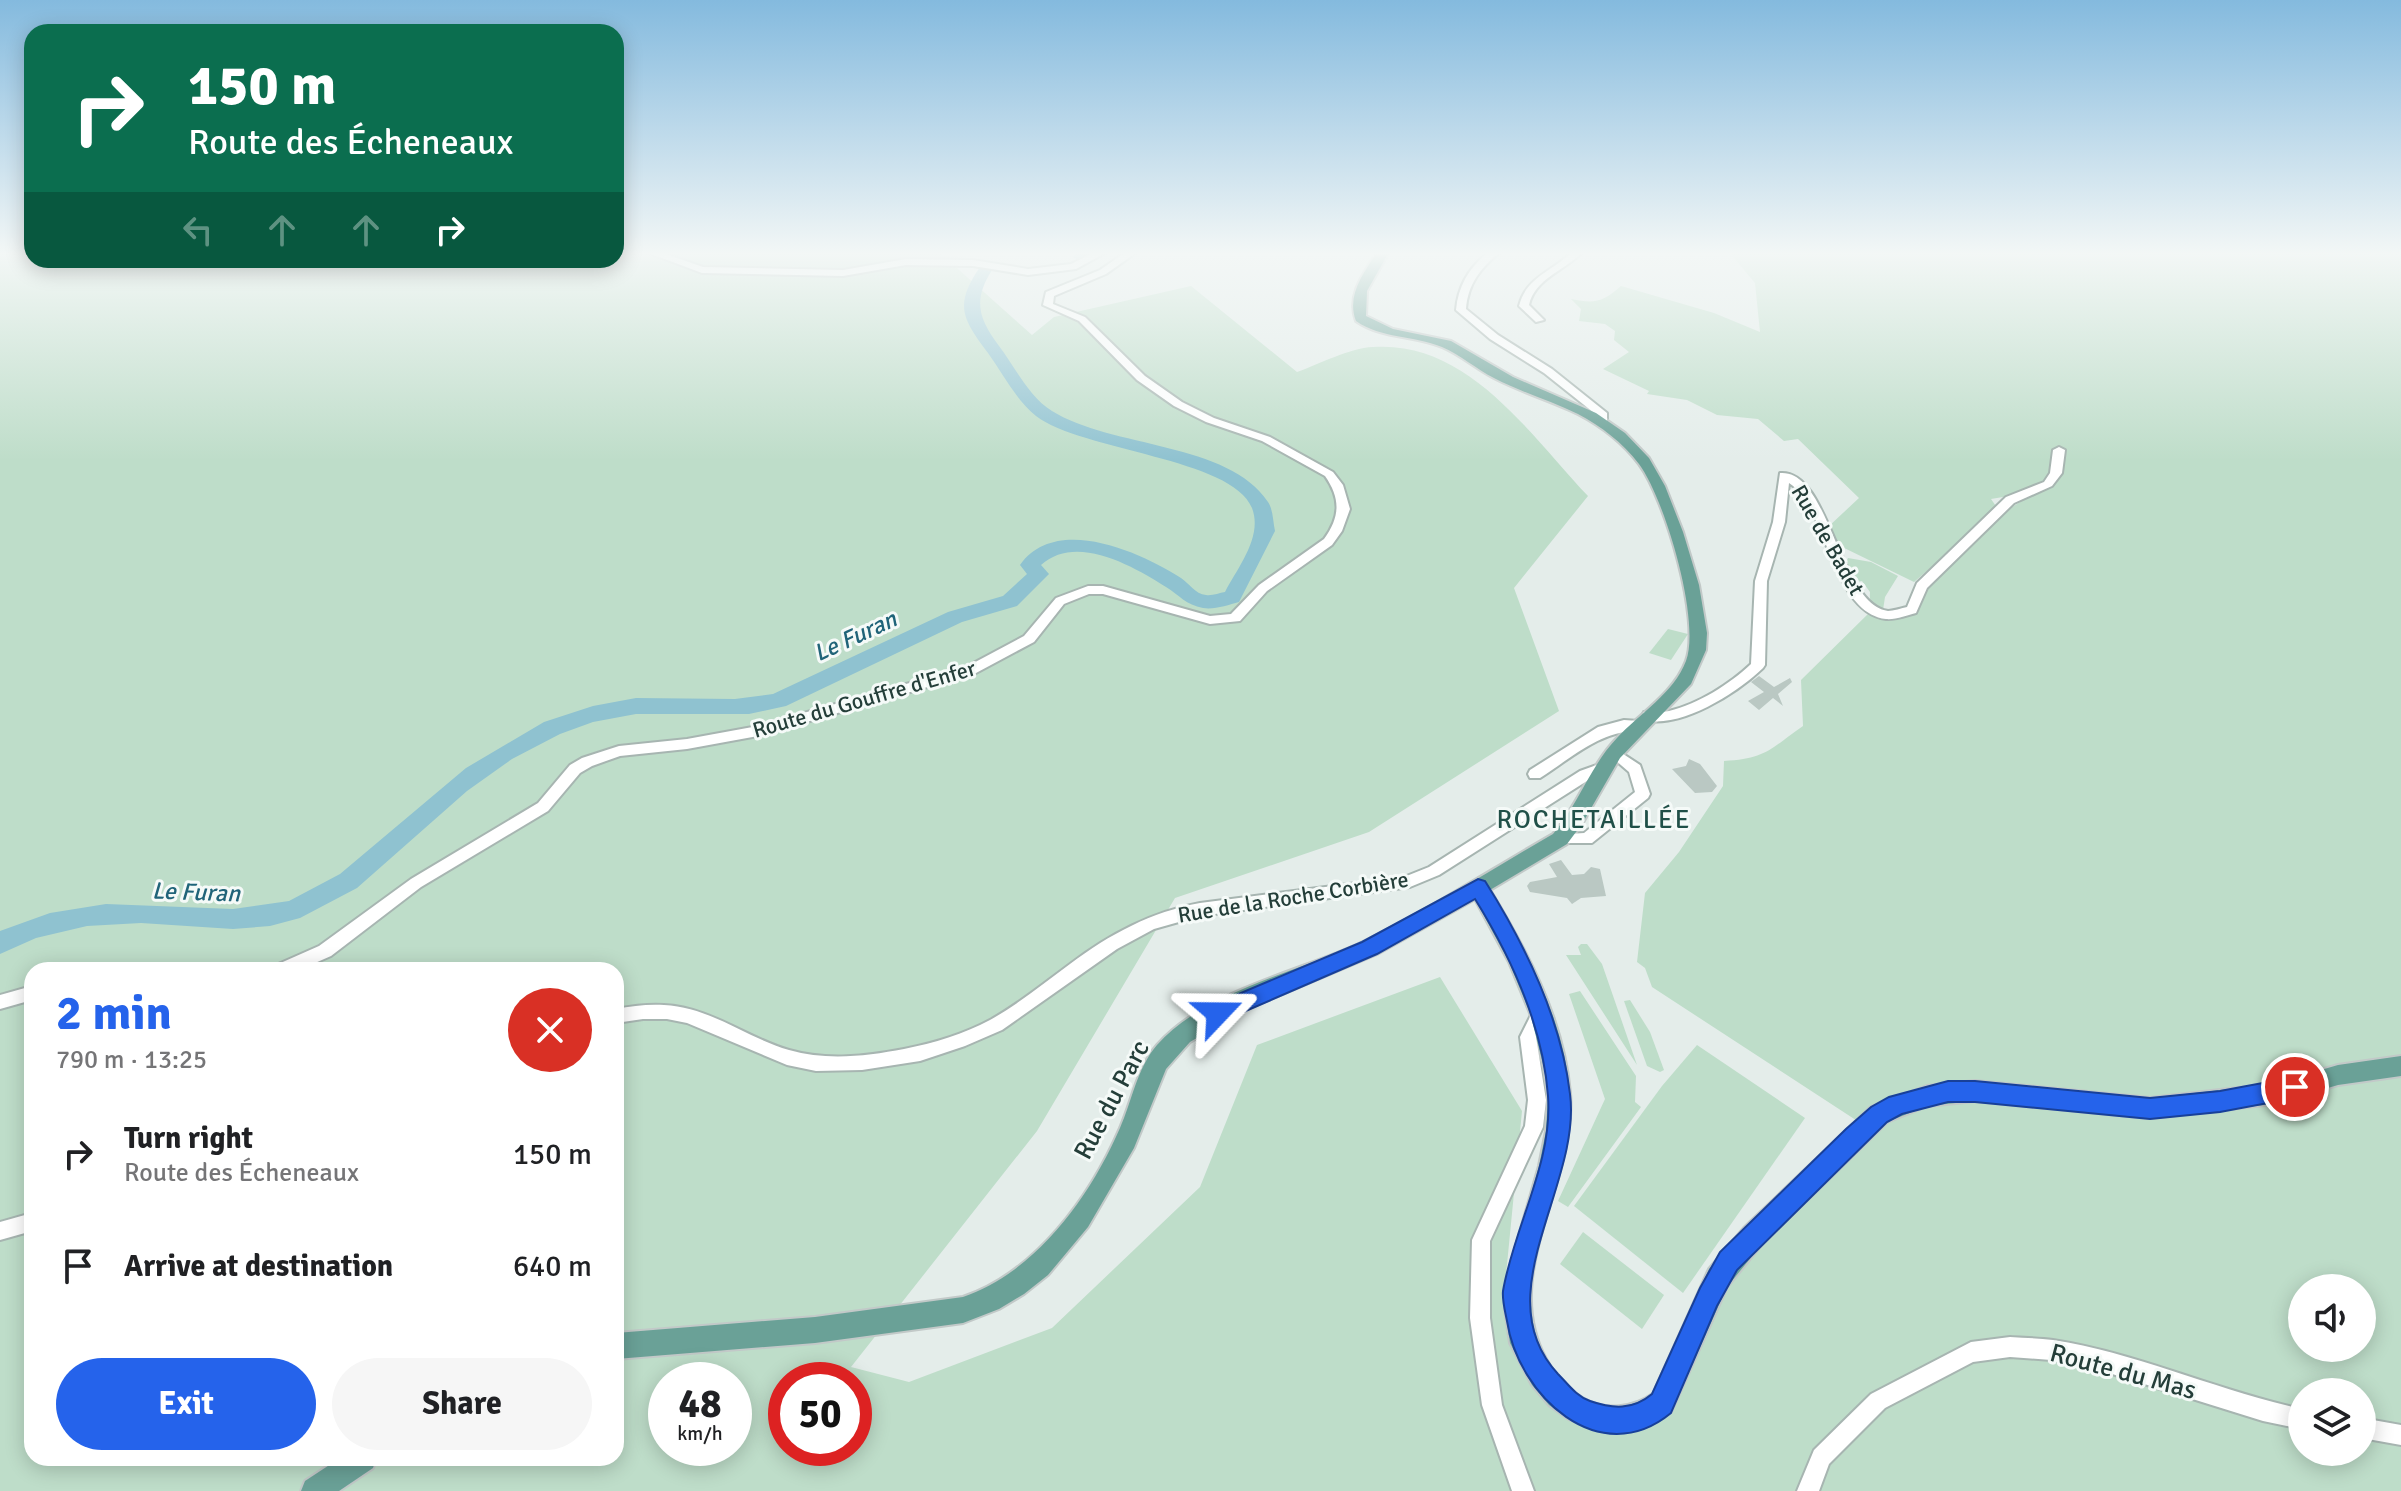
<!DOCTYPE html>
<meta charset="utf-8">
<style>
body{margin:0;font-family:Signika,sans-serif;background:#f6f6f6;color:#202124;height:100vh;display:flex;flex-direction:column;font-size:30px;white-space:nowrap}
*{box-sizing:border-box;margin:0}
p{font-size:26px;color:#757577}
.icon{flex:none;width:44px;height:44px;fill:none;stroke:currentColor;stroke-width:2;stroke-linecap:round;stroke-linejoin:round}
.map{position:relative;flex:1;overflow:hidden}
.side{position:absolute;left:24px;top:962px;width:600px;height:504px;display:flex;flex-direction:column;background:#fff;border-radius:24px;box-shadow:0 4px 20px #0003}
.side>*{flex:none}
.banner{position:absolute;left:24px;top:24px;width:600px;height:244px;border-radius:24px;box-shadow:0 4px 20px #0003;background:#0b6e4f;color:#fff;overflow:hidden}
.fabs{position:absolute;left:2288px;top:1274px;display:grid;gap:16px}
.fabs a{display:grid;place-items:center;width:88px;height:88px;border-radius:50%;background:#fff;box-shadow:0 4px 20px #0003;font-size:40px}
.speed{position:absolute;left:648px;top:1362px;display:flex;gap:16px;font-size:40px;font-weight:700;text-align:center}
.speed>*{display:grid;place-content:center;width:104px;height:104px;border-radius:50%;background:#fff;box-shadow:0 4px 20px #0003;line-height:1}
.speed small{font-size:20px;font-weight:400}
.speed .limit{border:12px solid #d22;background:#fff;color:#111}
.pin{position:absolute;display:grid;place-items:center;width:68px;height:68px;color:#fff;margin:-34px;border:4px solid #fff;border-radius:50%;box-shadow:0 2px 8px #0007}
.me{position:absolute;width:88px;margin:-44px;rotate:67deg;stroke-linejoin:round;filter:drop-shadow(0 0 6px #0008)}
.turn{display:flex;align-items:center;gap:28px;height:168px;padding:0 32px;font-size:36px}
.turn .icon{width:104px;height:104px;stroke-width:2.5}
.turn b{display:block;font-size:56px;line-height:68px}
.lanes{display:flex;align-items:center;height:76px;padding:0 32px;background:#0003;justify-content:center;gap:40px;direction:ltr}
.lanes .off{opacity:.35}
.round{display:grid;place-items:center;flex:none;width:84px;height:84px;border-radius:42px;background:#f6f6f6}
.headline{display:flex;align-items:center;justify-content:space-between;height:136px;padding:0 32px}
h1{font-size:48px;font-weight:700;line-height:60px;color:#2563eb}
.primary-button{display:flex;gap:16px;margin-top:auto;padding:16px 32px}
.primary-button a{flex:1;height:92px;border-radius:48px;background:#2563eb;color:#fff;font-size:32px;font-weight:700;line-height:92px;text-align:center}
.primary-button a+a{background:#f6f6f6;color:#202124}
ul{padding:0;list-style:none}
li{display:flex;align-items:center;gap:24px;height:112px;padding:0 32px}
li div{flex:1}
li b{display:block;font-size:30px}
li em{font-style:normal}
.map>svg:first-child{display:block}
</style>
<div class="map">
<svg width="2401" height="1491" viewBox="0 0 2401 1491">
<rect width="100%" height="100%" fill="#e4edea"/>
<g fill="#beddc9" fill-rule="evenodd">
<path d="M0 252H32V260H616V252H939L1032 335 1054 317 1191 286 1297 372C1320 364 1349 348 1373 347 1468 340 1530 435 1588 496L1514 588 1559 711 1369 832 1175 898 1037 1131 851 1367 909 1382 1052 1328 1200 1187 1257 1045 1440 977 1522 1111 1505 1285 1522 1363 1563 1416 1637 1432 1671 1406 1723 1271 1865 1126 1652 987 1645 968 1637 962 1645 893 1679 852 1723 786 1724 761C1766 759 1770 749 1803 726L1801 680 1870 612 1885 619 1914 614 1927 588 2006 511 2028 497 2021 494 1991 499 1998 509 1914 582 1836 544 1828 527 1859 498 1798 439 1784 441 1758 419 1717 415 1687 400 1647 394 1649 391 1603 369 1629 352 1614 340 1615 331 1605 324 1579 321 1581 309 1571 299C1595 304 1603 302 1621 286L1714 313 1760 332 1755 283 1729 252H2401V1491H0ZM32 970H616V1458H32ZM2302 1288H2362V1348H2302ZM666 1380H734V1448H666ZM786 1380H854V1448H786ZM2302 1392H2362V1452H2302Z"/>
<path d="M1848 558 1871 562 1898 576 1885 597 1883 610C1872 607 1869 603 1870 592L1862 581 1855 582 1845 565Z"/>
<polygon points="1668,629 1688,634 1671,660 1649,653"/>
<polygon points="1581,944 1587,944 1602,964 1637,1065 1566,955 1581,955 1578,947"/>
<polygon points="1580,991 1636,1076 1635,1102 1641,1107 1568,1207 1558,1201 1605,1099 1569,994"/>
<polygon points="1630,1000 1650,1032 1664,1070 1660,1072 1647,1066 1624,1001"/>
<polygon points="1697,1045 1805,1118 1683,1293 1574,1206 1662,1086"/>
<polygon points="1583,1232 1664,1295 1642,1329 1560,1264"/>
</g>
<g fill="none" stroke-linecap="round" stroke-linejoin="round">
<g fill="#8fc2d0" fill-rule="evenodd">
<polygon points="1077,252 1093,252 1080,261 1073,257"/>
<path d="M985 266 992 270C973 300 978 318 999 346 1015 367 1029 397 1052 411 1111 448 1229 442 1268 502 1273 509 1273 522 1275 531L1239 602C1228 605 1214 610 1203 608 1186 605 1179 595 1166 587 1133 566 1076 533 1041 565L1049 574 1017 606 962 622 786 706 749 714H636L593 722 560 734 512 759 467 791 357 888 300 918 270 926 233 929 141 923 87 926 36 938 0 954V931L50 913 106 904 233 909 289 901 340 874 466 768 544 722 593 706 636 698 735 699 773 694 948 612 1003 596 1027 574 1020 565C1056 514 1140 552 1181 578 1189 583 1195 594 1206 595 1212 596 1219 593 1225 592 1238 567 1263 537 1252 508 1232 458 1082 451 1036 416 1016 400 1003 374 988 353 962 318 954 305 980 267Z"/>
</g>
</g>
<g fill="#bac8c3">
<polygon points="1759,676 1774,687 1790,678 1792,682 1778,694 1783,706 1773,698 1759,710 1748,701 1764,692 1751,682"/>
<polygon points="1689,759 1700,764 1717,786 1712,792 1695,793 1672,769 1686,766"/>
<polygon points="1561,860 1572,875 1584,874 1591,867 1600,869 1606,896 1581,898 1572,904 1567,898 1530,892 1527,886 1530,882 1557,877 1549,864"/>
</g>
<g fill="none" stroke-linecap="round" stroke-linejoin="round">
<defs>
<g id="minor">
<polygon points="646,252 660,252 703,267 843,270 906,259 973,260 1028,269 1071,264 1095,252 1107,252 1076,269 1028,275 973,266 906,265 843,276 702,273"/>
<path d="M1126 252H1137L1106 274 1054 296 1053 304 1085 317 1145 376 1182 402 1214 418 1270 437 1333 472 1343 485 1350 509 1342 531 1332 545 1267 591 1240 621 1210 624 1103 594H1089L1064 604 1034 642 976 673 758 736 687 749 620 756 592 766 580 773 548 811 421 887 331 956 299 970H274L276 965 319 946 411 879 538 803 570 765 582 758 619 746 687 739 758 726 966 667 1024 636 1056 598 1088 586H1103L1210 616 1231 614 1259 585 1324 539C1340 517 1341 499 1325 476L1262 441 1206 422 1174 406 1137 380 1079 321 1043 305 1046 292 1100 270Z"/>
<path d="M1489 252H1500C1481 268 1468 283 1466 309L1498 335 1552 369 1607 413V425H1599L1598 416 1544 373 1490 339 1456 310C1458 286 1470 266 1489 252Z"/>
<path d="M1572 252H1582C1565 271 1535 278 1529 305L1544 320 1536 322 1519 306C1526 277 1553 271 1572 252Z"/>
<path d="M2059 447 2065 450 2062 473 2052 486 2014 503 1927 588 1916 613C1908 615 1895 620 1886 619 1832 613 1826 505 1789 483L1785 522 1767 581 1765 665 1763 668C1737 693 1681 729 1644 720L1642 716 1644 712C1653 711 1661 713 1669 711 1698 704 1730 684 1751 664L1755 581 1773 522 1780 473C1830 469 1838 603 1888 611 1893 611 1902 608 1907 607L1917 583 2006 497 2044 482 2050 473 2053 450Z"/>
<path d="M1624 720 1639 721 1646 726 1639 731C1602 729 1570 759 1540 778H1530L1528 774 1530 770 1598 727Z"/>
<polygon points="1614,748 1640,765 1650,794 1648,798 1592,843 1555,843 1553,839 1555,835 1584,833 1635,792 1629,772 1607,753"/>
<path d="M1605 762 1610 763 1612 767 1610 771 1590 779 1439 875 1410 887 1200 916 1154 929 1117 949 1002 1030 965 1046 920 1061 862 1070 816 1071 787 1065 687 1023 667 1019H643L616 1023V1009C632 1006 648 1004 664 1005 710 1007 747 1038 789 1050 827 1061 867 1056 904 1049 934 1043 964 1034 990 1020 1019 1004 1044 983 1070 964 1110 934 1151 912 1200 903L1404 877 1429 867 1580 771Z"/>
<polygon points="32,986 32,1000 0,1009 0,995"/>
<polygon points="1539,1009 1545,1011 1547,1016 1536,1037 1546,1100 1543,1127 1490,1241 1490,1318 1502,1405 1534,1491 1512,1491 1482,1405 1470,1318 1472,1240 1525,1126 1528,1100 1520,1037 1533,1011"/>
<polygon points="32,1213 32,1231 0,1240 0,1222"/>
<path d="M2010 1337C2024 1338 2039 1338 2053 1340 2138 1353 2218 1391 2302 1409V1429L2263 1421 2093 1368 2051 1360 2010 1357 1973 1362 1885 1408 1829 1464 1819 1491H1797L1814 1450 1871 1394 1971 1342Z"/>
<polygon points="2362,1418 2401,1425 2401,1445 2362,1438"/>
</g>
<g id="major">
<path d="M1377 252H1389L1367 291 1366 316 1393 329 1451 341 1513 377 1596 413 1625 433 1649 458 1665 486 1683 532 1699 585 1707 633 1706 650 1691 684 1620 758 1582 824 1567 844 1490 890C1527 951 1564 1020 1570 1093 1577 1183 1499 1273 1546 1359 1555 1375 1568 1390 1584 1399 1606 1411 1633 1408 1653 1394L1709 1269 1744 1228 1871 1107 1927 1086 1975 1081 2150 1098 2273 1084 2338 1065 2401 1056V1076L2338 1085 2273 1104 2150 1118 1975 1101 1927 1106 1887 1122 1762 1244 1727 1287 1671 1412 1638 1430 1603 1431 1569 1419 1549 1405 1532 1385 1510 1343 1505 1309 1508 1274 1539 1166 1546 1131 1548 1095 1544 1068 1530 1013 1509 962 1475 899 1377 954 1240 1012 1190 1042 1166 1069 1134 1148 1088 1227 1048 1275 1024 1294 999 1309 963 1323 815 1343 616 1359V1333L815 1317 963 1297C1036 1272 1090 1197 1120 1128 1132 1101 1137 1068 1157 1045 1206 990 1299 972 1363 942 1429 910 1490 870 1553 834 1579 804 1590 766 1617 738 1639 714 1674 693 1686 661 1701 621 1665 499 1639 464 1623 443 1601 426 1578 414 1551 401 1521 392 1494 378 1476 369 1461 355 1442 347 1413 335 1382 339 1356 321 1346 295 1364 273 1377 252Z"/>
<polygon points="340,1458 376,1458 373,1468 339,1491 301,1491 305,1481"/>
</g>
</defs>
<use href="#minor" stroke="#a7b5b1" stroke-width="4"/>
<use href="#major" stroke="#c2c9c8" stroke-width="4"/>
<use href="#minor" fill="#fff" fill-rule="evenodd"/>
<use href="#major" fill="#6aa197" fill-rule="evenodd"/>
</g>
<linearGradient id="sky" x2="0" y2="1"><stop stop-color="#84bade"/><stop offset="0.55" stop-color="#f3f7f6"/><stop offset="1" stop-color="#f3f7f6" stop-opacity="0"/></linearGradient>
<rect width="2401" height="461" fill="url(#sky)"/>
<path fill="#2563eb" stroke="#184099" stroke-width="2" d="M1478 879 1485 881C1526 946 1561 1018 1570 1094 1582 1185 1484 1295 1558 1374 1568 1384 1576 1396 1590 1401 1613 1409 1633 1410 1652 1394L1700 1288 1720 1252 1846 1129 1871 1107 1889 1097 1948 1081H1975L2150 1098 2220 1091 2295 1077 2303 1080 2306 1087 2303 1095 2295 1098 2220 1112 2150 1119 1975 1102H1948L1902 1114 1887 1122 1737 1270 1717 1306 1671 1413C1599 1472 1518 1395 1507 1321 1505 1311 1502 1300 1503 1291 1514 1226 1553 1163 1548 1096 1543 1027 1511 957 1475 899L1377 954 1225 1020H1210L1207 1013 1210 1006 1362 942Z"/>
<g text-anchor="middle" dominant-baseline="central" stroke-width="6" stroke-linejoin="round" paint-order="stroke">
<g font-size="22" fill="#243e39" stroke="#f5faf8">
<text transform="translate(1828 540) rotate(60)">Rue de Badet</text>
<text transform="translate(864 699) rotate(-16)">Route du Gouffre d'Enfer</text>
<text transform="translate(1293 897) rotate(-9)">Rue de la Roche Corbière</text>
</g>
<g font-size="24" font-style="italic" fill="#206479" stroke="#f5faf8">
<text transform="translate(855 636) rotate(-25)">Le Furan</text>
<text transform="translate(196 892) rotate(2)">Le Furan</text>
</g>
<g font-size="26" letter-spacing="2" fill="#205048" stroke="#f5faf8">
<text x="1594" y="820">ROCHETAILLÉE</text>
</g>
<g font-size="26" fill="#243e39" stroke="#f5faf8">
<text transform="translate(1112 1100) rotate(-62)">Rue du Parc</text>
<text transform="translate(2123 1372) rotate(15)">Route du Mas</text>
</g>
</g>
</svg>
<div class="fabs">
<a><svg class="icon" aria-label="sound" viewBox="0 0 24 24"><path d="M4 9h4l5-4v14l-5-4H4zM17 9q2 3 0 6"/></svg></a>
<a><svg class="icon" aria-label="layers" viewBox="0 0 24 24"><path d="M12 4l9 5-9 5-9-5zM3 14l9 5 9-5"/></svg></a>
</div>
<div class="speed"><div>48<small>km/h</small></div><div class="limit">50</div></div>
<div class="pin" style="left:2295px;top:1087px;background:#d93025"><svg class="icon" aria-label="arrive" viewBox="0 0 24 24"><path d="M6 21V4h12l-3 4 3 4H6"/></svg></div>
<svg class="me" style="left:1218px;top:1013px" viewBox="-20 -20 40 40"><path d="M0-17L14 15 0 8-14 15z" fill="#2563eb" stroke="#fff" stroke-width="4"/></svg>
<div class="banner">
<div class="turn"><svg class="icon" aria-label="right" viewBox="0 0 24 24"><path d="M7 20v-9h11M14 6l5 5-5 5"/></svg><div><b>150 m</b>Route des Écheneaux</div></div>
<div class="lanes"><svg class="icon off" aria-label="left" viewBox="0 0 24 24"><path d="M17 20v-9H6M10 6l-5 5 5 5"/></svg><svg class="icon off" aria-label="ahead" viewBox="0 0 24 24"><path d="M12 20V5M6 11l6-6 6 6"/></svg><svg class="icon off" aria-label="ahead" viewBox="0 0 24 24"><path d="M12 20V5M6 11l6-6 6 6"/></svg><svg class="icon" aria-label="right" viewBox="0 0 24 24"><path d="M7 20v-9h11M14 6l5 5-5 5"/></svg></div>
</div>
<section class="side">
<div class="headline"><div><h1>2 min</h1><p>790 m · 13:25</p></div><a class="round" style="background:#d93025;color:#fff"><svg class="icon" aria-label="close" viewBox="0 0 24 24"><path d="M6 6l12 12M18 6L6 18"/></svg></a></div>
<ul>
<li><svg class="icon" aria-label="right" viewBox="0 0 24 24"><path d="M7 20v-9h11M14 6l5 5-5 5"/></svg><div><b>Turn right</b><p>Route des Écheneaux</p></div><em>150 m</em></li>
<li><svg class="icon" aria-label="arrive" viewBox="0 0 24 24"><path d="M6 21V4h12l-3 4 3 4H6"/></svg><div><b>Arrive at destination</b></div><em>640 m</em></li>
</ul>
<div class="primary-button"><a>Exit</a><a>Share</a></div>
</section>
</div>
